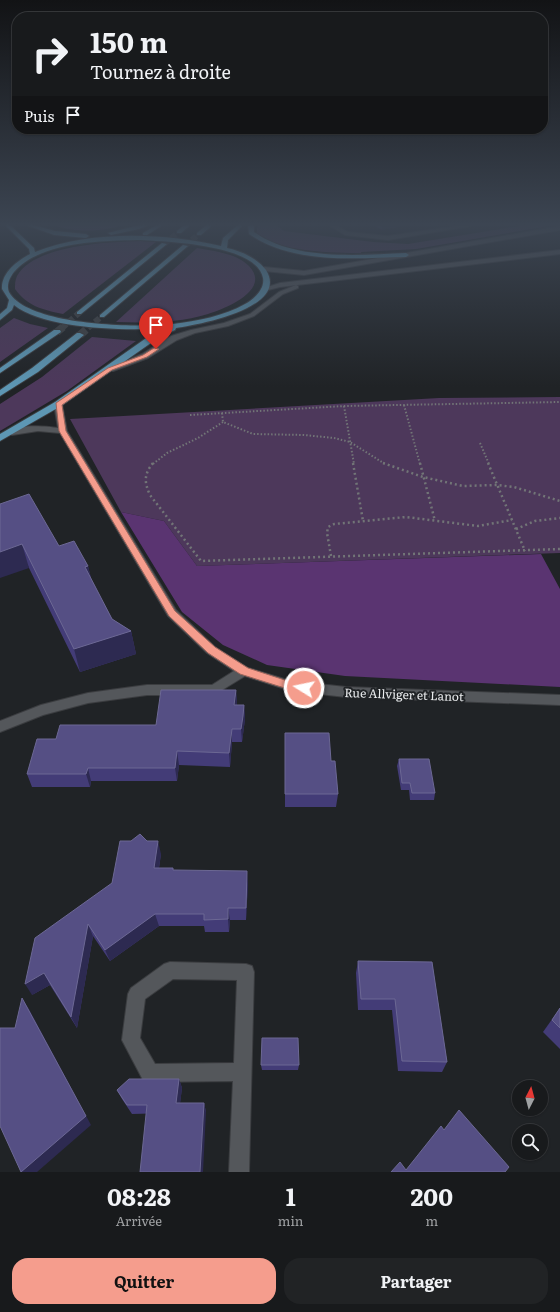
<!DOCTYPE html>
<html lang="fr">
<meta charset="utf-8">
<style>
body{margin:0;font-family:Literata,serif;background:#212325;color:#f1f3f6;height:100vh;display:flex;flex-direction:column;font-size:15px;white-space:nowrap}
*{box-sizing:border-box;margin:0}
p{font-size:13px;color:#9fa1a3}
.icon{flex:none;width:22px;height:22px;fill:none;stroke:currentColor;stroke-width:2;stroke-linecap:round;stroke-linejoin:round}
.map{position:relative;height:1172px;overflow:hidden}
.panel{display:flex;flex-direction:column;background:#181a1c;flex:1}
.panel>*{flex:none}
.top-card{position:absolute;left:12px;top:12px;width:536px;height:122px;border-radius:16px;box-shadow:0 1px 3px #0004,0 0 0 1px #36383b;background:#181a1c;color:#f1f3f6;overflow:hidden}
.needle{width:26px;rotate:6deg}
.fabs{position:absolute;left:512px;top:1080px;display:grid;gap:8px}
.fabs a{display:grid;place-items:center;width:36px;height:36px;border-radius:50%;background:#181a1c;box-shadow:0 1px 3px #0004,0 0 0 1px #36383b;font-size:20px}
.pin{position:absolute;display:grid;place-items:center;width:34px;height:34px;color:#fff;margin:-41px -17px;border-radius:50% 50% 50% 0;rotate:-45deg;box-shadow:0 0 4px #0007}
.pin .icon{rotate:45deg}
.me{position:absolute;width:44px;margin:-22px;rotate:280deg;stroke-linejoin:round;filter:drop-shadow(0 0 3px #0008)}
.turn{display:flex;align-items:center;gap:14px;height:84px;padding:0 12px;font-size:18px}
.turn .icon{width:52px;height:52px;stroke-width:2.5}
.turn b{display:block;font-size:28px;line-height:34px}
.then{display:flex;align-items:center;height:38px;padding:0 12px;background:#0003;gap:8px;font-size:15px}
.eta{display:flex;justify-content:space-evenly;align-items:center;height:68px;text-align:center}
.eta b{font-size:24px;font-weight:700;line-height:28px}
.action{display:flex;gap:8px;margin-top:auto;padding:8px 12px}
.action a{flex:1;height:46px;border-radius:16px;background:#f59d8d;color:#111;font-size:16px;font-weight:700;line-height:46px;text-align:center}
.action a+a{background:#212325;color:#f1f3f6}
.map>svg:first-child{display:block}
</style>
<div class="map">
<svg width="560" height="1172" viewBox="0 0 560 1172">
<rect width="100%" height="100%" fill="#202326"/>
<g fill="#4d385b">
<path d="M260 223H274L284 231 373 242 408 244 537 223H560V224L416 249 361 252V253C335 253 276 252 257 233V228Z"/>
<path d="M140 241 156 242 63 314C43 310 27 306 15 289 15 285 15 280 17 276 34 245 108 242 140 241Z"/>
<path d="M197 248C213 251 236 253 249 266 272 290 225 309 208 314 179 323 146 323 116 322Z"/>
<polygon points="14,318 30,324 48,328 0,362 0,328"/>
<polygon points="92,337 136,341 67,391 0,431 0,404 42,377"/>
<polygon points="560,397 560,553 197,566 164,521 121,512 70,419 439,398"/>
</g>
<g fill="#5a3471">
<path d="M50 223H128C106 232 72 234 50 223Z"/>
<polygon points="121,512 164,521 197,566 541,554 560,589 560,687 345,676 267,665 223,645 182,612"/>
</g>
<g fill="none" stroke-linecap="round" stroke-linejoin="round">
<g stroke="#3e4144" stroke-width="6" stroke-dasharray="6 3" stroke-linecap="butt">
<polyline points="164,244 179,232"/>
<polyline points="185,246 199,234"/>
<polyline points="62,328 79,313"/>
<polyline points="88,328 102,316"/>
</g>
<g stroke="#3e4144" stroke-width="8" stroke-dasharray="8 4" stroke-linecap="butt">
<polyline points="57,332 63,327"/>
<polyline points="80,335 89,327"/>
</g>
<defs>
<polygon id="service" points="326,223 332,223 348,232 388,236 477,223 489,223 388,240 345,235"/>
<g id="minor">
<path d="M55 402H58L62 404 67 431 176 610 215 647 248 668 291 681 346 687 560 695V705L346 697 291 691 245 676 214 695H147L88 703 43 715 0 732V721L41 705 88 693 147 685H212L234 671 207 653 168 616 60 433 38 431 12 435 8 432C17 424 46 426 58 428L54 404Z"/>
<path d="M170 962 246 964 252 966 254 972 249 1172H229L233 1081 150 1082 143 1080 122 1040 128 994 131 988 164 964ZM173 979 237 980 234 1063 155 1064 140 1038 145 999Z"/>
</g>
<g id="tertiary">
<polygon points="560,226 560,230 304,275 264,271 261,269 264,267 304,271"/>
<polygon points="560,250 560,254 280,287 264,291 261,289 280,283"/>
<polygon points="296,285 298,286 298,288 283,294 254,316 228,326 195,333 177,340 148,358 113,371 107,371 106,369 142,354 171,336 191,330 224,323 250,314 279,292"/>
</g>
<g id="primary">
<path d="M3 223H8L34 248 35 252C91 230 164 233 221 246L223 238 240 223H245L228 240 227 248C241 251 257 258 266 270 290 308 198 325 176 328L175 330 158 338 61 406 0 441V434L55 402 152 334 168 328C130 331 45 330 14 305L12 310 0 320V314L7 308 9 300 2 289C1 273 17 261 30 254L29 249ZM136 240C163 241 257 244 263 278 265 289 254 299 245 304 224 316 197 321 173 324 138 328 28 326 9 292 6 285 10 277 14 272 40 242 99 241 136 240Z"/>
<polygon points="26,223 55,231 86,234 89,236 86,238 54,235 26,225"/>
<polygon points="147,223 154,223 139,229 111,235 108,233"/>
<polygon points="160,223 166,223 147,235 143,235 143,233"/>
<polygon points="187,223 193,223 181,233 177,233 177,231"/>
<polygon points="209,223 215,223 201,235 197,235 197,233"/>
<path d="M251 223H257L254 226V232C295 261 358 255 406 253L409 255 406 257C355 258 293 265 249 234L248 226Z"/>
<polygon points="162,243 167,244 81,314 77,314 77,312"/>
<polygon points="183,245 188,246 104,317 100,317 100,315"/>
<polygon points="54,330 60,330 61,332 0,373 0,368"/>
<polygon points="77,333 80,333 84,335 38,372 0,396 0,390 32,368"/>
</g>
</defs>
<use href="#service" stroke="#3b3d40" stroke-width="2"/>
<use href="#minor" stroke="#3b3d40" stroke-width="2"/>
<use href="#tertiary" stroke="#3b3d40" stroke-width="2"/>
<use href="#primary" stroke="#3b3d40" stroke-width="2"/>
<g stroke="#727577" stroke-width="2" stroke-dasharray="1.5 2" stroke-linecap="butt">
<polyline points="404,405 420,464"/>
<polyline points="344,406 354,464"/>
<polyline points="222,413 223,422 253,434 304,435 334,438 350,442 385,464"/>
<polyline points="190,415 344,406 560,402"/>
<polyline points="480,443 489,464"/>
<polyline points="153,464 167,453 198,438 223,422"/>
</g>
<g stroke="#727577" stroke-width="2.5" stroke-dasharray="2 3" stroke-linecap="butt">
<path d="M153 463C144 474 144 482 150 495L201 561 560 549"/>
<polyline points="353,463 363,521"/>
<polyline points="383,463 423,477 463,486 497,485 514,487 560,501"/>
<polyline points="420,463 435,521"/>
<polyline points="488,463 525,551"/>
<polyline points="516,529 535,521 560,518"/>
<polyline points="331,556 327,533 328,527 334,524 406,517 478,526 512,520"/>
</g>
<use href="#service" fill="#54575b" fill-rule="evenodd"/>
<use href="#minor" fill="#54575b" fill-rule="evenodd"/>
<use href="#tertiary" fill="#54575b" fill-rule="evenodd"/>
<use href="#primary" fill="#5d97b4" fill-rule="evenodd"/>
</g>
<g fill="#433c77">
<polygon points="369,223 416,223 382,230"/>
<polygon points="0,504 59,546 88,566 91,579 112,619 131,631 136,654 80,672 29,568"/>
<polygon points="236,690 237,705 244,705 245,719 242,742 232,742 230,767 179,765 177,781 91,781 90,787 32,787 27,774 56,739 156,725"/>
<polygon points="285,733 331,761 338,794 336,807 285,807"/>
<polygon points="399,759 435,793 434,800 410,800 409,790 401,790 397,766"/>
<polygon points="131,841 147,841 161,854 159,868 173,870 248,883 246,920 230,920 229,932 205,932 204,926 159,926 110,961 93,936 77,1028 50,985 32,995 112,883"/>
<polygon points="358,961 432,962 447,1062 442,1072 398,1071 392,1010 358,1010 356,973"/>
<polygon points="560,1008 560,1049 543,1032"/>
<polygon points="261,1065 299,1065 298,1070 262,1070"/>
<polygon points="179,1079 182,1088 180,1103 204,1103 206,1112 132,1114 122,1099 117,1090"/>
</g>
<g fill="#2d2a51">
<polygon points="382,223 416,223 382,230"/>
<polygon points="22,544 29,568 0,578 0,552"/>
<polygon points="88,566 94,589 85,567"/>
<polygon points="131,631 136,654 80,672 74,649"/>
<polygon points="236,690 237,704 235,718 234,705"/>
<polygon points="244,705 245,719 242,742 241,729"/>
<polygon points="232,729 232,742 230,767 229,753"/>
<polygon points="177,751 179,765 177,781 175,768"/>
<polygon points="88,768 91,781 90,787 86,774"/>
<polygon points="158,841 161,854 157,881 154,868"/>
<polygon points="247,871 248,883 246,920 246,908"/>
<polygon points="228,908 230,920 229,932 228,919"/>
<polygon points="155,914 159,926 110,961 105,950"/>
<polygon points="88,924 93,936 77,1028 71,1017"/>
<polygon points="44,973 50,985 32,995 25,984"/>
<polygon points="22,998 29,1009 91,1125 37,1172 21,1172"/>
<polygon points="179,1079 182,1088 179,1112 176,1103"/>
<polygon points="204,1103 206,1112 203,1172 200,1172"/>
</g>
<g fill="#554f84" stroke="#6c6894">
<polygon points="29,494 59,546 74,541 88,566 85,567 112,619 131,631 74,649 22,544 0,552 0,504"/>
<polygon points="161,690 236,690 234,705 244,705 243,716 241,729 232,729 229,753 177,751 175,768 88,768 86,774 27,774 37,739 56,739 60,725 156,725"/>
<polygon points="285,733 329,733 331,761 335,761 338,794 285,794"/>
<polygon points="399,759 429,759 435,793 412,793 410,783 402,783"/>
<polygon points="140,834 147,841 158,841 154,868 173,868 173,870 247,871 246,908 228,908 228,919 204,920 204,914 155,914 105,950 88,924 71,1017 44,973 25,984 35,938 112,883 120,841 131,841"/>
<polygon points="358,961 432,962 447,1062 402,1061 395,999 361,999"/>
<polygon points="22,998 86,1116 21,1172 0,1126 0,1028 15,1028"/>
<polygon points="560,1008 560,1028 552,1020"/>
<polygon points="262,1038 298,1038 299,1065 261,1065"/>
<polygon points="129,1079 179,1079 176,1103 204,1103 200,1172 140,1172 147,1105 127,1105 117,1090"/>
<polygon points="459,1110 509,1167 505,1172 391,1172 400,1162 406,1170 441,1126 444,1130"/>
</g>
<linearGradient id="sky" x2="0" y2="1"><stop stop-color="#121315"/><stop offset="0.58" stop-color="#3c4552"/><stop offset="1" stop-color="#3c4552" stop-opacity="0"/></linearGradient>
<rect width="560" height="387" fill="url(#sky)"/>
<polygon fill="#f59d8d" stroke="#9f665c" points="154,348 159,349 147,357 112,370 62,405 66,431 175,611 215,647 248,668 291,682 308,685 310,688 308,691 304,692 291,690 240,674 208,653 169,616 59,431 56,403 108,368 143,355"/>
<g text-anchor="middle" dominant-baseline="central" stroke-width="4" stroke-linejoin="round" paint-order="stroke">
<g font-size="12" fill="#eaecee" stroke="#202326">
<text transform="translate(404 694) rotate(2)">Rue Allviger et Lanot</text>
</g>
</g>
</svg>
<div class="fabs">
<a><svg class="needle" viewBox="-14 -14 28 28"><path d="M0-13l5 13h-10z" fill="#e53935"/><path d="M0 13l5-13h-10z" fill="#9fa1a3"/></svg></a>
<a><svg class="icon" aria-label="search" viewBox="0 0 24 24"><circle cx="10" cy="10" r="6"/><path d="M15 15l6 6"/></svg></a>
</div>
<div class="pin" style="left:156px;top:349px;background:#d93025"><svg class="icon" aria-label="arrive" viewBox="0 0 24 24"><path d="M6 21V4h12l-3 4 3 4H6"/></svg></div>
<svg class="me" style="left:304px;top:688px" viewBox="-20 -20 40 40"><circle r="17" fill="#f59d8d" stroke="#fff" stroke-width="3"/><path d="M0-11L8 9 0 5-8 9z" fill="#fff"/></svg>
<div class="top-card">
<div class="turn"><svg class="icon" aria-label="right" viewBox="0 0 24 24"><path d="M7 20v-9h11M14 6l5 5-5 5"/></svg><div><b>150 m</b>Tournez à droite</div></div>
<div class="then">Puis<svg class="icon" aria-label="arrive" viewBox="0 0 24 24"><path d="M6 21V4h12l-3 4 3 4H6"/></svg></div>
</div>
</div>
<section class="panel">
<div class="eta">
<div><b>08:28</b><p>Arrivée</p></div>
<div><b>1</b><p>min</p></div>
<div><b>200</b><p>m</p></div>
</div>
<div class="action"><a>Quitter</a><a>Partager</a></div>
</section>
